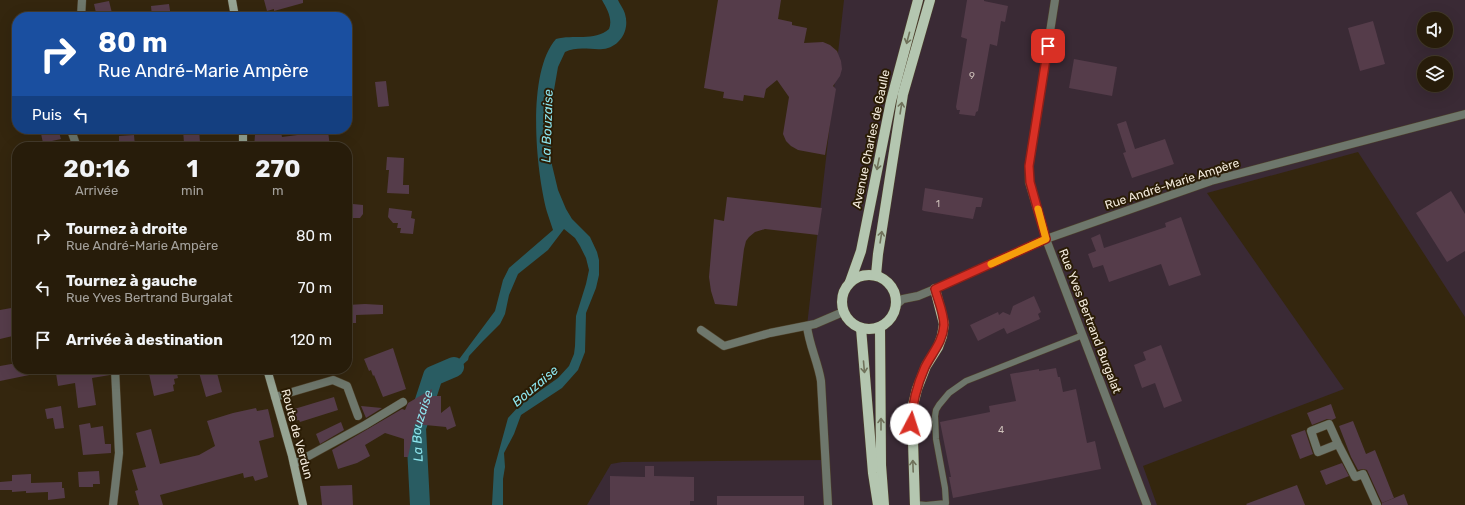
<!DOCTYPE html>
<html lang="fr">
<meta charset="utf-8">
<style>
body{margin:0;font-family:Rubik,sans-serif;background:#2f2513;color:#f1f3f6;height:100vh;display:flex;flex-direction:column;font-size:15px;white-space:nowrap}
*{box-sizing:border-box;margin:0}
p{font-size:13px;color:#a4a19c}
.icon{flex:none;width:22px;height:22px;fill:none;stroke:currentColor;stroke-width:2;stroke-linecap:round;stroke-linejoin:round}
.map{position:relative;flex:1;overflow:hidden}
.sheet{position:absolute;left:12px;top:142px;width:340px;height:232px;display:flex;flex-direction:column;background:#271c0a;border-radius:16px;box-shadow:0 4px 16px #0002,0 0 0 1px #433a2b}
.sheet>*{flex:none}
.hud{position:absolute;left:12px;top:12px;width:340px;height:122px;border-radius:16px;box-shadow:0 4px 16px #0002,0 0 0 1px #433a2b;background:#1a4fa0;color:#fff;overflow:hidden}
.fabs{position:absolute;left:1417px;top:12px;display:grid;gap:8px}
.fabs a{display:grid;place-items:center;width:36px;height:36px;border-radius:50%;background:#271c0a;box-shadow:0 4px 16px #0002,0 0 0 1px #433a2b;font-size:20px}
.pin{position:absolute;display:grid;place-items:center;width:34px;height:34px;color:#fff;margin:-17px;border-radius:8px;box-shadow:0 2px 6px #0006}
.me{position:absolute;width:44px;margin:-22px;rotate:5deg;stroke-linejoin:round;filter:drop-shadow(0 0 3px #0008)}
.turn{display:flex;align-items:center;gap:14px;height:84px;padding:0 20px;font-size:18px}
.turn .icon{width:52px;height:52px;stroke-width:2.5}
.turn b{display:block;font-size:28px;line-height:34px}
.then{display:flex;align-items:center;height:38px;padding:0 20px;background:#0003;gap:8px;font-size:15px}
.eta{display:flex;justify-content:space-evenly;align-items:center;height:68px;text-align:center}
.eta b{font-size:24px;font-weight:700;line-height:28px}
ul{padding:0;list-style:none}
li{display:flex;align-items:center;gap:12px;height:52px;padding:0 20px}
li div{flex:1}
li b{display:block;font-size:15px}
li em{font-style:normal}
.map>svg:first-child{display:block}
</style>
<div class="map">
<svg width="1465" height="505" viewBox="0 0 1465 505">
<rect width="100%" height="100%" fill="#34260e"/>
<path fill="#3a2a35" fill-rule="evenodd" d="M844 0H1465V317L1358 152 1207 193 1344 389 1143 466 1157 505H587L611 464 622 462 824 460 821 381 807 326ZM1424 19H1446V41H1424ZM1424 63H1446V85H1424Z"/>
<g fill="#295c62">
<path d="M602 0H618C620 5 624 9 625 14 630 30 620 47 603 49 591 50 577 46 565 52L558 67 554 90 551 149 552 165 558 190 566 209 572 219 590 237 597 252 599 260V275L596 288 586 313 585 352 578 370 562 388 521 415 514 434 504 453 505 467 503 479V505H492L494 469 508 418 520 405 558 378 569 366 574 354 575 346 576 316 586 284 589 270 586 258 580 246 575 238 564 229 548 250 518 274 509 295 505 314 500 324 483 341 469 356 468 360 458 369 437 378 433 381H426L434 372 449 366 460 358 495 311 503 280 509 268 553 230C551 224 549 218 547 212 536 171 526 73 556 39 573 34 594 42 609 29 613 19 607 9 602 0Z"/>
<polygon points="414,426 421,427 427,505 417,505 413,437"/>
</g>
<g fill="none" stroke-linecap="round" stroke-linejoin="round">
<path stroke="#295c62" stroke-width="20" id="s1" d="M420 505 416 428 433 376 454 367"/>
</g>
<g fill="#553c4a">
<polygon points="264,0 303,0 303,3 274,11 274,9 267,11"/>
<polygon points="718,0 781,0 778,19 792,22 792,25 807,28 804,43 823,42 830,45 837,51 841,61 842,69 840,76 833,86 836,89 825,155 798,150 791,146 786,141 783,134 789,97 777,80 766,89 764,98 744,95 743,101 723,98 724,92 704,88"/>
<polygon points="967,0 984,0 984,1 1008,6 1005,22 1001,21 997,46 990,44 978,111 976,112 975,116 959,114 960,110 957,110 956,107 967,39 961,37"/>
<polygon points="109,1 113,17 97,17 94,4"/>
<polygon points="169,4 171,17 152,17 151,6"/>
<polygon points="1373,21 1385,64 1360,71 1348,28"/>
<polygon points="1074,59 1117,67 1112,96 1069,88"/>
<polygon points="386,81 389,106 378,107 375,82"/>
<polygon points="1126,121 1135,149 1165,139 1174,164 1132,178 1123,153 1126,152 1117,124"/>
<polygon points="40,129 58,129 61,139 43,143"/>
<polygon points="183,129 199,129 200,143 184,144"/>
<polygon points="328,131 330,147 254,147 255,135 281,132 282,137"/>
<polygon points="134,135 135,146 119,147 119,136"/>
<polygon points="387,157 404,158 403,185 409,185 409,194 387,193 389,170 386,170"/>
<polygon points="925,188 983,198 981,207 976,207 973,219 924,211 922,210"/>
<polygon points="1451,191 1465,214 1465,251 1447,262 1416,213"/>
<polygon points="727,197 822,208 818,235 765,229 755,232 749,237 746,241 744,249 737,306 715,304 711,291 709,277 714,219 724,221"/>
<polygon points="353,204 363,205 363,214 360,218 353,218"/>
<polygon points="389,208 412,211 411,218 415,219 413,234 400,233 401,228 397,228 398,223 393,223 388,217"/>
<polygon points="1181,217 1201,275 1169,286 1161,264 1109,282 1103,265 1093,268 1088,254 1096,251 1091,238 1100,234 1104,248 1166,227 1165,223"/>
<polygon points="1034,296 1041,312 1038,314 1040,319 1007,334 1004,328 978,341 970,325 998,312 999,315 1003,312 1010,315 1013,306"/>
<polygon points="365,304 383,305 383,314 356,315 356,323 347,323 347,305"/>
<polygon points="17,307 17,335 0,339 0,310"/>
<polygon points="1161,345 1182,401 1164,408 1155,383 1142,388 1134,365 1146,360 1143,352"/>
<polygon points="393,348 406,389 383,397 374,375 373,376 371,370 369,371 364,359"/>
<polygon points="17,363 17,369 38,369 39,373 0,381 0,366"/>
<polygon points="1056,368 1058,377 1060,377 1063,392 1076,389 1087,443 1095,441 1101,469 953,498 949,477 951,477 940,422 990,412 989,406 1016,401 1010,374 1039,369 1039,371"/>
<polygon points="74,369 110,369 110,375 92,378 96,405 78,408 75,383 58,386 56,373 74,370"/>
<polygon points="148,369 176,369 178,378 174,379 175,384 173,385 174,391 154,396"/>
<polygon points="198,369 214,369 216,373 217,373 222,392 206,397"/>
<polygon points="432,389 431,396 441,396 441,413 450,406 456,426 447,430 446,427 415,424 408,457 404,457 404,439 385,433 365,445 370,456 357,463 338,469 332,450 402,409 405,410 408,403"/>
<polygon points="334,397 338,410 300,422 299,420 294,421 291,410"/>
<polygon points="1331,404 1336,418 1332,420 1327,419 1312,425 1307,413"/>
<polygon points="61,406 64,428 55,429 53,418 47,419 45,409"/>
<polygon points="361,406 382,408 366,418"/>
<polygon points="256,408 257,411 268,409 273,430 274,437 259,441 268,477 255,481 253,476 244,478 243,473 160,495 163,505 139,505 135,491 138,490 132,470 146,467 136,433 151,429 160,464 199,455 215,446 207,421 233,413"/>
<polygon points="1353,421 1366,454 1375,450 1394,498 1382,503 1367,470 1363,469 1358,470 1351,457 1339,426"/>
<polygon points="341,422 344,430 320,444 316,434"/>
<polygon points="90,423 91,428 103,426 105,444 111,444 111,453 83,455 79,425"/>
<polygon points="1305,430 1313,454 1300,459 1291,435"/>
<polygon points="1342,463 1349,476 1326,485 1320,471"/>
<polygon points="645,466 654,466 654,476 694,477 694,501 690,501 690,505 610,505 610,476 645,477"/>
<polygon points="99,471 100,484 93,484 93,487 79,487 78,472"/>
<polygon points="31,474 31,483 62,482 62,488 64,488 65,498 48,500 48,492 26,493 26,491 12,492 12,490 0,490 0,482 12,481 12,475"/>
<polygon points="352,485 353,505 322,505 320,486"/>
<polygon points="1297,485 1305,505 1247,505 1246,504"/>
<polygon points="1404,494 1408,505 1382,505 1382,503"/>
<rect x="717" y="496" width="87" height="9"/>
</g>
<g fill="none" stroke-linecap="round" stroke-linejoin="round">
<defs>
<polyline id="service" points="915,504 926,505 946,503 945,488 936,439 935,416 936,410 939,405 949,393 966,381 1083,335"/>
<g id="minor">
<polyline points="1055,0 1029,166 1029,182 1046,239 1147,505"/>
<polyline points="81,17 82,0"/>
<polyline points="73,129 72,133 77,147"/>
<polyline points="896,305 903,299 918,296 935,289 1046,239 1211,181 1465,114"/>
<path d="M807 326C809 345 818 362 821 381L828 505"/>
<polyline points="701,330 724,346 770,333 815,324 843,312"/>
<polyline points="275,397 333,380 347,386 358,416"/>
<polyline points="1338,444 1318,452 1311,431 1329,424 1338,444 1355,477 1363,474 1377,505"/>
<polyline points="294,464 365,425 403,402"/>
<polyline points="113,505 119,453 115,369"/>
</g>
<g id="secondary">
<polyline points="232,0 235,17"/>
<polyline points="243,147 243,129"/>
<polyline points="267,369 292,456 303,505"/>
</g>
<g id="primary">
<circle cx="869" cy="302" r="27"/>
<polyline points="876,275 878,254 903,94 930,0"/>
<polyline points="850,282 861,251 891,101 918,0"/>
<polyline points="880,327 881,465 884,505"/>
<polyline points="861,328 873,473 878,505"/>
<polyline points="915,505 912,409 917,389 926,366 938,347 942,336 944,324 935,289"/>
</g>
</defs>
<use href="#service" stroke="#4f422b" stroke-width="7"/>
<use href="#minor" stroke="#4f422b" stroke-width="9"/>
<use href="#secondary" stroke="#4f422b" stroke-width="9"/>
<use href="#primary" stroke="#4f422b" stroke-width="11"/>
<use href="#service" stroke="#6e776c" stroke-width="6"/>
<use href="#minor" stroke="#6e776c" stroke-width="8"/>
<use href="#secondary" stroke="#96a493" stroke-width="8"/>
<use href="#primary" stroke="#b4c6b0" stroke-width="10"/>
</g>
<defs><path id="oneway-shaft" d="M-6 0H5M1.5-3L5.5 0L1.5 3" fill="none" stroke-width="1.6" stroke-linecap="round" stroke-linejoin="round"/></defs>
<g stroke="#6f715a">
<use href="#oneway-shaft" transform="translate(908 38) rotate(105)"/>
<use href="#oneway-shaft" transform="translate(901 108) rotate(-81)"/>
<use href="#oneway-shaft" transform="translate(878 164) rotate(101)"/>
<use href="#oneway-shaft" transform="translate(881 237) rotate(-81)"/>
<use href="#oneway-shaft" transform="translate(864 367) rotate(85)"/>
<use href="#oneway-shaft" transform="translate(881 424) rotate(-90)"/>
<use href="#oneway-shaft" transform="translate(913 466) rotate(-92)"/>
</g>
<g fill="none" stroke-linecap="round" stroke-linejoin="round">
<defs>
<path id="route" d="M911 424C912 404 917 385 925 367 932 353 943 342 944 325 944 314 938 300 935 289L1046 239 1030 182 1029 166 1048 46"/>
</defs>
<use href="#route" stroke="#8d1f18" stroke-width="10"/>
<use href="#route" stroke="#d93025" stroke-width="7"/>
<polyline stroke="#f59e0b" stroke-width="7" points="991,264 1046,239 1038,209"/>
</g>
<g text-anchor="middle" dominant-baseline="central" stroke-width="4" stroke-linejoin="round" paint-order="stroke">
<g font-size="10" fill="#ccbfb8">
<text x="972" y="76">9</text>
<text x="938" y="204">1</text>
<text x="1001" y="430">4</text>
</g>
<g font-size="12" fill="#f4ebdd" stroke="#2a1c05">
<text transform="translate(871 139) rotate(-78)">Avenue Charles de Gaulle</text>
<text transform="translate(1172 184) rotate(-18)">Rue André-Marie Ampère</text>
<text transform="translate(1090 321) rotate(69)">Rue Yves Bertrand Burgalat</text>
<text transform="translate(297 434) rotate(75)">Route de Verdun</text>
</g>
<g font-size="13" font-style="italic" fill="#8de5ee" stroke="#2a1c05">
<text transform="translate(547 126) rotate(-88)">La Bouzaise</text>
<text transform="translate(535 386) rotate(-40)">Bouzaise</text>
<text stroke="none"><textPath href="#s1" startOffset="80">La Bouzaise</textPath></text>
</g>
</g>
</svg>
<div class="fabs">
<a><svg class="icon" aria-label="sound" viewBox="0 0 24 24"><path d="M4 9h4l5-4v14l-5-4H4zM17 9q2 3 0 6"/></svg></a>
<a><svg class="icon" aria-label="layers" viewBox="0 0 24 24"><path d="M12 4l9 5-9 5-9-5zM3 14l9 5 9-5"/></svg></a>
</div>
<div class="pin" style="left:1048px;top:46px;background:#d93025"><svg class="icon" aria-label="arrive" viewBox="0 0 24 24"><path d="M6 21V4h12l-3 4 3 4H6"/></svg></div>
<svg class="me" style="left:911px;top:424px" viewBox="-20 -20 40 40"><circle r="19" fill="#fff"/><path d="M0-13L10 11 0 6-10 11z" fill="#d93025"/></svg>
<div class="hud">
<div class="turn"><svg class="icon" aria-label="right" viewBox="0 0 24 24"><path d="M7 20v-9h11M14 6l5 5-5 5"/></svg><div><b>80 m</b>Rue André-Marie Ampère</div></div>
<div class="then">Puis<svg class="icon" aria-label="left" viewBox="0 0 24 24"><path d="M17 20v-9H6M10 6l-5 5 5 5"/></svg></div>
</div>
<section class="sheet">
<div class="eta">
<div><b>20:16</b><p>Arrivée</p></div>
<div><b>1</b><p>min</p></div>
<div><b>270</b><p>m</p></div>
</div>
<ul>
<li><svg class="icon" aria-label="right" viewBox="0 0 24 24"><path d="M7 20v-9h11M14 6l5 5-5 5"/></svg><div><b>Tournez à droite</b><p>Rue André-Marie Ampère</p></div><em>80 m</em></li>
<li><svg class="icon" aria-label="left" viewBox="0 0 24 24"><path d="M17 20v-9H6M10 6l-5 5 5 5"/></svg><div><b>Tournez à gauche</b><p>Rue Yves Bertrand Burgalat</p></div><em>70 m</em></li>
<li><svg class="icon" aria-label="arrive" viewBox="0 0 24 24"><path d="M6 21V4h12l-3 4 3 4H6"/></svg><div><b>Arrivée à destination</b></div><em>120 m</em></li>
</ul>
</section>
</div>
